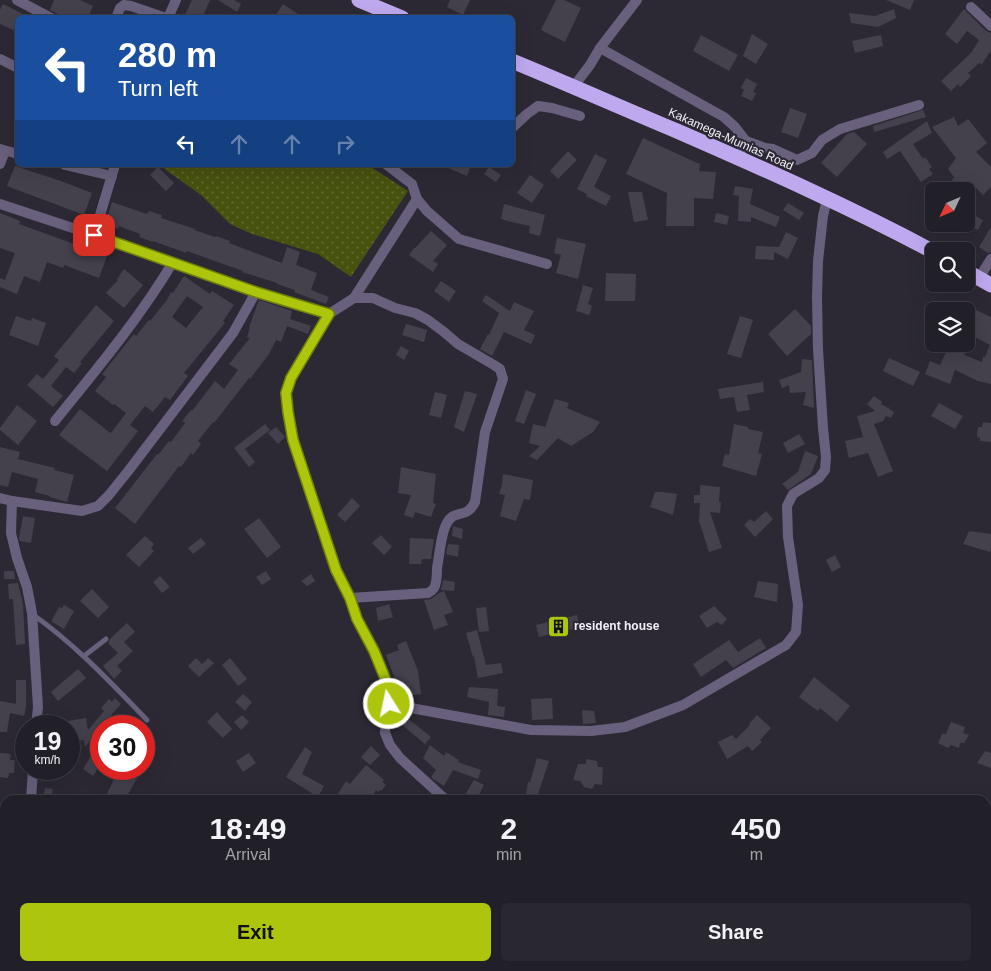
<!DOCTYPE html>
<style>
body{margin:0;font-family:Helvetica,sans-serif;background:#29272f;color:#f1f3f6;height:100vh;display:flex;flex-direction:column;font-size:19px;white-space:nowrap}
*{box-sizing:border-box;margin:0}
p{font-size:16px;color:#a2a2a7}
.icon{flex:none;width:28px;height:28px;fill:none;stroke:currentColor;stroke-width:2;stroke-linecap:round;stroke-linejoin:round}
.map{position:relative;flex:1;overflow:hidden}
.panel{position:absolute;left:0px;top:795px;width:991px;height:176px;display:flex;flex-direction:column;background:#211f27;border-radius:15px 15px 0 0;box-shadow:0 5px 20px #0002,0 0 0 1px #3e3d44}
.panel>*{flex:none}
.top-card{position:absolute;left:15px;top:15px;width:500px;height:152px;border-radius:8px;box-shadow:0 5px 20px #0002,0 0 0 1px #3e3d44;background:#1a4fa0;color:#fff;overflow:hidden}
.needle{width:32px;rotate:226deg}
.fabs{position:absolute;left:925px;top:182px;display:grid;gap:10px}
.fabs a{display:grid;place-items:center;width:50px;height:50px;border-radius:8px;background:#211f27;box-shadow:0 5px 20px #0002,0 0 0 1px #3e3d44;font-size:25px}
.speed{position:absolute;left:15px;top:715px;display:flex;gap:10px;font-size:25px;font-weight:700;text-align:center}
.speed>*{display:grid;place-content:center;width:65px;height:65px;border-radius:50%;background:#211f27;box-shadow:0 5px 20px #0002,0 0 0 1px #3e3d44;line-height:1}
.speed small{font-size:12px;font-weight:400}
.speed .limit{border:8px solid #d22;background:#fff;color:#111}
.pin{position:absolute;display:grid;place-items:center;width:42px;height:42px;color:#fff;margin:-21px;border-radius:10px;box-shadow:0 2px 8px #0006}
.me{position:absolute;width:55px;margin:-28px;rotate:350deg;stroke-linejoin:round;filter:drop-shadow(0 0 4px #0008)}
.turn{display:flex;align-items:center;gap:18px;height:105px;padding:0 20px;font-size:22px}
.turn .icon{width:65px;height:65px;stroke-width:2.5}
.turn b{display:block;font-size:35px;line-height:42px}
.lanes{display:flex;align-items:center;height:48px;padding:0 20px;background:#0003;justify-content:center;gap:25px;direction:ltr}
.lanes .off{opacity:.35}
.eta{display:flex;justify-content:space-evenly;align-items:center;height:85px;text-align:center}
.eta b{font-size:30px;font-weight:700;line-height:35px}
.primary-button{display:flex;gap:10px;margin-top:auto;padding:10px 20px}
.primary-button a{flex:1;height:58px;border-radius:8px;background:#adc60d;color:#111;font-size:20px;font-weight:700;line-height:58px;text-align:center}
.primary-button a+a{background:#29272f;color:#f1f3f6}
.map>svg:first-child{display:block}
</style>
<div class="map">
<svg width="991" height="971" viewBox="0 0 991 971">
<defs>
<pattern id="green-dots" width="8" height="8" patternUnits="userSpaceOnUse" patternTransform="scale(1.25)"><rect width="8" height="8" fill="#48520f"/><path d="M2 2h.1M6 6h.1" fill="none" stroke="#636b33" stroke-width="1.8" stroke-linecap="round"/></pattern>
</defs>
<rect width="100%" height="100%" fill="#2c2934"/>
<polygon fill="url(#green-dots)" points="159,165 368,165 408,191 351,277 318,254 252,234 230,224 201,195"/>
<g fill="#44414d" fill-rule="evenodd">
<polygon points="54,0 80,0 93,6 88,18 67,18 50,10"/>
<polygon points="192,0 210,0 202,18 191,18 185,15"/>
<polygon points="218,0 234,0 241,4 237,12"/>
<polygon points="450,0 470,0 463,15 447,7"/>
<polygon points="556,0 564,0 581,8 565,42 541,30"/>
<polygon points="886,0 914,0 910,10"/>
<polygon points="3,4 31,18 18,18 18,32 0,24 0,10"/>
<polygon points="283,4 304,18 274,18"/>
<polygon points="894,9 896,18 878,27 851,23 849,13 875,16"/>
<polygon points="964,9 986,31 991,33 991,50 982,64 979,63 968,73 971,76 960,87 958,84 951,91 941,81 971,53 979,40 967,31 957,44 945,34"/>
<polygon points="752,34 768,44 756,64 743,56"/>
<polygon points="701,35 738,55 729,71 693,51"/>
<polygon points="881,35 883,46 855,53 852,41"/>
<polygon points="746,78 757,84 753,92 756,93 752,101 741,96 744,90 741,88"/>
<polygon points="790,108 807,114 798,138 781,132"/>
<polygon points="923,110 926,117 874,132 873,126"/>
<polygon points="954,117 958,126 968,119 987,143 976,152 991,167 991,187 983,195 976,188 973,191 963,181 956,191 945,191 954,177 948,169 956,158 932,127"/>
<polygon points="927,121 932,133 913,144 923,159 925,157 932,167 929,169 933,174 921,182 900,151 887,159 883,152"/>
<polygon points="854,132 867,144 837,177 821,163 847,134"/>
<polygon points="643,138 695,162 700,164 699,171 716,172 713,199 694,198 694,226 666,226 667,193 626,174"/>
<polygon points="568,151 577,160 558,179 550,171"/>
<polygon points="595,154 607,160 594,187 611,196 606,206 586,196 587,194 577,189"/>
<polygon points="441,165 471,165 467,176"/>
<polygon points="15,166 61,181 92,193 84,215 7,186"/>
<polygon points="158,167 174,183 166,191 150,175"/>
<polygon points="489,167 501,175 496,182 484,174"/>
<polygon points="530,175 544,185 532,203 517,193"/>
<polygon points="735,186 753,189 750,204 780,217 776,227 751,217 751,222 738,221 739,196 733,195"/>
<polygon points="628,192 642,192 648,220 634,222"/>
<polygon points="112,202 147,214 149,211 162,215 161,218 195,229 194,230 215,237 216,236 230,241 229,243 282,263 287,247 300,252 296,265 317,273 311,290 329,297 326,304 294,292 295,290 277,284 277,283 242,272 243,271 187,251 186,253 153,241 153,242 139,237 140,234 119,226 118,229 105,224"/>
<polygon points="788,203 804,213 799,220 783,210"/>
<polygon points="504,204 545,215 540,236 529,233 530,226 512,222 501,219"/>
<polygon points="0,213 20,221 19,224 77,245 79,242 92,247 91,250 107,256 99,278 64,265 63,268 47,262 40,282 24,276 17,294 0,287 0,278 5,280 15,253 0,248"/>
<polygon points="716,213 729,216 727,225 714,222"/>
<polygon points="972,214 983,220 978,230 967,225"/>
<polygon points="991,227 991,252 988,253 979,247"/>
<polygon points="431,231 447,245 433,261 438,264 433,272 409,255 414,248 415,248"/>
<polygon points="786,232 798,238 788,259 774,252 774,260 755,259 756,246 779,247"/>
<polygon points="557,238 586,244 578,279 556,273 561,255 554,253"/>
<polygon points="124,269 143,285 124,308 106,293 118,280 117,279"/>
<polygon points="606,273 636,274 635,301 605,301"/>
<path d="M184 276 210 294 212 291 234 305 223 321 225 323 184 373 188 376 170 400 165 397 153 412 145 406 130 425 138 431 107 471 59 435 80 409 109 432 111 433 126 413 114 404 113 405 95 391 106 377 102 374 134 334 136 336 149 320 150 321 167 300 171 292 173 293ZM187 296 203 307 186 328 172 317Z"/>
<polygon points="441,281 456,291 449,302 434,291"/>
<polygon points="583,285 593,288 588,304 592,306 589,315 576,311"/>
<polygon points="486,295 510,311 514,302 534,311 524,330 535,335 531,344 504,332 492,356 480,349 488,334 489,335 499,313 482,301"/>
<polygon points="259,300 292,311 290,319 311,326 308,334 287,326 281,342 276,340 269,354 250,379 249,378 214,423 213,422 198,441 201,444 193,455 191,453 181,467 179,466 135,524 115,508 157,454 158,455 169,441 171,442 185,423 182,421 191,410 192,411 215,381 224,389 238,370 229,364 250,338 247,337 250,327 249,327"/>
<path d="M959 302 991 317V384L978 381 955 370 950 384 925 374 930 361 940 365 950 344H966V311H956ZM975 337 990 345 985 357H983L982 362 964 355Z"/>
<polygon points="96,305 114,321 80,362 82,363 74,373 66,367 51,386 63,396 53,407 27,385 37,374 43,379 59,360 54,356"/>
<polygon points="795,309 811,326 811,334 787,356 768,334"/>
<polygon points="16,316 31,321 32,318 46,323 38,346 9,335"/>
<polygon points="740,316 753,320 741,358 727,354"/>
<polygon points="406,324 427,330 424,342 402,335"/>
<polygon points="401,346 409,351 404,360 396,355"/>
<polygon points="889,358 920,372 913,386 883,371"/>
<polygon points="802,359 812,360 814,408 803,405 806,392 790,393 789,385 782,388 779,380 801,372"/>
<polygon points="763,382 764,392 747,395 750,410 737,412 734,397 720,399 718,389"/>
<polygon points="526,390 536,394 524,424 515,421"/>
<polygon points="465,391 477,394 464,432 454,427"/>
<polygon points="435,392 447,395 441,418 429,415"/>
<polygon points="874,396 882,402 881,404 888,408 890,407 889,409 894,412 891,418 886,416 883,421 874,424 893,471 878,477 868,453 849,458 845,441 863,437 857,416 875,411 867,404"/>
<polygon points="555,399 569,403 567,408 600,422 593,432 571,446 558,438 537,460 529,456 540,446 529,443 533,424 545,427"/>
<polygon points="939,403 963,416 955,429 931,416"/>
<polygon points="17,405 37,421 18,445 0,430 0,428"/>
<polygon points="983,422 991,423 991,442 980,441 980,438 977,437 978,427 982,427"/>
<polygon points="265,424 270,430 245,449 255,462 249,467 234,448"/>
<polygon points="734,424 748,427 748,429 763,432 758,453 762,454 756,476 722,466 725,454 729,455"/>
<polygon points="276,427 285,437 278,444 268,433"/>
<polygon points="799,434 805,444 788,453 783,443"/>
<polygon points="0,447 20,452 18,459 55,468 54,470 74,475 67,502 50,497 50,496 35,492 38,479 12,472 8,487 0,485"/>
<polygon points="805,451 818,456 811,474 788,490 782,484 798,472"/>
<polygon points="401,467 436,474 433,503 436,504 431,517 415,512 413,518 404,515 411,495 398,493"/>
<polygon points="503,474 533,480 530,500 524,499 516,521 500,516 505,495 499,494 502,485"/>
<polygon points="700,485 720,487 719,502 721,502 720,513 710,512 722,548 709,552 699,521 700,503 694,503 694,495 700,495"/>
<polygon points="655,492 663,492 677,494 673,515 650,507"/>
<polygon points="352,498 360,506 345,522 337,515"/>
<polygon points="766,511 773,519 755,537 744,525 750,519 754,522"/>
<polygon points="23,516 35,518 31,543 20,541 19,538"/>
<polygon points="259,518 281,547 267,558 244,529"/>
<polygon points="453,526 463,529 462,539 452,536"/>
<polygon points="969,531 991,534 991,546 990,552 963,544"/>
<polygon points="381,535 392,547 384,555 372,543"/>
<polygon points="145,536 154,544 151,548 154,551 139,567 126,555"/>
<polygon points="201,538 206,544 193,554 188,548"/>
<polygon points="410,538 434,539 431,559 422,559 421,564 409,564"/>
<polygon points="448,544 459,545 458,557 446,554"/>
<polygon points="835,555 841,567 832,572 826,560"/>
<polygon points="4,571 14,571 15,579 4,579"/>
<polygon points="266,571 271,579 262,585 256,577"/>
<polygon points="311,574 315,581 307,586 301,581"/>
<polygon points="160,576 170,587 162,593 153,582"/>
<polygon points="443,580 455,582 454,591 441,590"/>
<polygon points="758,581 778,584 777,602 754,597"/>
<polygon points="18,583 23,604 25,644 16,645 13,599 9,599 8,584"/>
<polygon points="92,589 109,607 98,618 80,601"/>
<polygon points="444,591 453,612 444,615 448,625 434,630 424,600 431,599 439,593"/>
<polygon points="389,604 393,617 378,621 376,608"/>
<polygon points="64,605 74,611 64,629 52,622 52,620 59,607 62,608"/>
<polygon points="714,606 727,619 722,625 717,622 707,628 699,616"/>
<polygon points="486,607 489,631 479,632 476,608"/>
<polygon points="577,615 580,627 539,637 536,625"/>
<polygon points="127,623 135,632 124,642 133,651 117,666 122,671 114,679 103,666 118,653 108,643 110,639"/>
<polygon points="477,630 486,665 501,663 503,673 478,678 474,656 473,657 466,633"/>
<polygon points="760,638 766,648 733,668 726,660 701,677 693,664 729,640 738,652"/>
<polygon points="406,641 418,671 421,694 408,696 408,699 404,700 397,699 394,676 386,655 399,650 397,645"/>
<polygon points="196,658 202,664 208,658 214,663 199,677 188,666"/>
<polygon points="230,658 247,679 238,686 222,665"/>
<polygon points="78,669 86,678 58,701 51,692"/>
<polygon points="814,677 850,706 837,722 820,708 818,711 799,697"/>
<polygon points="16,680 26,680 26,707 24,716 10,713 7,732 0,732 0,701 16,704"/>
<polygon points="469,687 498,689 497,706 505,707 504,717 488,715 489,702 467,697"/>
<polygon points="243,694 252,702 245,711 235,702"/>
<polygon points="115,698 121,704 111,715 124,726 101,726 85,747 84,740 71,742 68,721 86,718 88,730 104,711 101,708 109,699 112,702"/>
<polygon points="552,698 553,719 532,720 531,699"/>
<polygon points="582,710 594,711 596,723 583,724"/>
<polygon points="217,712 232,729 223,738 207,722"/>
<polygon points="401,713 431,737 425,744 396,720"/>
<polygon points="242,715 249,722 241,730 234,722"/>
<polygon points="757,715 771,728 760,740 762,742 752,751 748,746 727,759 718,742 732,735 736,739 750,725 749,724"/>
<polygon points="951,722 965,727 963,733 969,735 964,743 960,743 959,748 951,745 948,748 938,743 942,734 946,734"/>
<polygon points="101,734 101,763 93,776 83,769 93,752 92,752"/>
<polygon points="430,745 444,756 446,752 459,760 458,762 481,770 478,779 453,770 444,786 433,779 431,777 436,770 423,758"/>
<polygon points="371,746 380,755 370,765 361,757"/>
<polygon points="305,747 312,752 302,774 324,786 318,797 286,777"/>
<polygon points="985,751 991,753 991,768 977,763"/>
<polygon points="0,753 11,754 10,760 15,760 14,773 9,773 8,778 0,777"/>
<polygon points="249,753 256,763 243,772 236,761"/>
<polygon points="537,758 549,761 536,800 525,800 528,782 530,782"/>
<polygon points="586,759 597,761 598,767 603,767 602,785 595,784 592,789 584,787 580,781 573,780 578,764 586,764"/>
<polygon points="366,765 384,780 382,782 386,785 381,791 380,790 378,792 376,790 370,800 334,800 346,781 350,784"/>
<polygon points="119,769 137,778 126,798 119,794 116,800 104,800"/>
<polygon points="474,780 484,785 476,800 462,800"/>
<polygon points="45,788 53,789 51,800 43,800"/>
</g>
<g fill="none" stroke-linecap="round" stroke-linejoin="round">
<polyline stroke="#6a6872" stroke-width="2" stroke-dasharray="2.5 4" stroke-linecap="butt" points="945,248 952,251"/>
<g stroke="#68607c" stroke-width="5">
<path d="M32 614C75 644 111 683 147 720"/>
<polyline points="84,656 106,639"/>
</g>
<g stroke="#68607c" stroke-width="10">
<polyline points="17,0 51,18"/>
<polyline points="971,7 991,26"/>
<polyline points="116,18 120,8 124,5 131,6 166,18"/>
<polyline points="168,18 176,0"/>
<polyline points="600,48 724,117 735,127 746,141 738,158"/>
<polyline points="0,59 18,68"/>
<polyline points="574,86 590,65 600,48 637,0"/>
<polyline points="512,128 527,114 538,106 552,108 580,116"/>
<polyline points="746,141 765,148 773,149 797,160 812,153 822,140 840,129 919,105"/>
<polyline points="0,149 18,154"/>
<polyline points="0,164 5,151"/>
<polyline points="65,165 112,176"/>
<polyline points="387,165 412,184 417,199 427,211 459,239 547,264"/>
<polyline points="0,204 94,235 115,165"/>
<polyline points="979,278 991,259"/>
<polyline points="256,292 329,314 354,298 417,199"/>
<polyline points="329,314 291,378 286,393 288,412 293,440 336,570 350,598 357,619 374,651 385,678 389,704 386,715 385,733 390,745 400,758 446,800"/>
<path d="M55 421C96 370 139 319 173 262"/>
<polyline points="0,498 12,501 82,511 98,506 109,495 129,470 233,333 256,292 94,235"/>
<polyline points="12,501 11,533 17,558 27,587 32,613 38,707 36,726"/>
<path d="M350 598 428 593C431 591 432 591 434 588 437 583 437 574 437 568 439 558 441 534 446 525 454 507 466 521 475 502L485 432 503 379 500 369 494 365 458 344 444 332 428 320 415 313 395 308 373 298H354"/>
<polyline points="389,704 531,730 591,731 625,727 683,705 786,645 796,632 798,605 788,537 787,506 793,494 819,478 825,470 826,457 823,428 818,349 817,297 818,261 823,216 827,199"/>
<polyline points="31,800 33,769"/>
<polyline points="0,957 4,931"/>
<polyline points="347,966 356,971"/>
<polyline points="543,966 545,971"/>
<polyline points="109,971 110,966"/>
<polyline points="399,971 403,966"/>
</g>
<g stroke="#bea9ee" stroke-width="15">
<polyline points="359,0 402,18"/>
<path d="M512 61C568 84 622 108 677 131 764 169 850 207 934 252"/>
<polyline points="966,271 991,285"/>
</g>
</g>
<g fill="none" stroke-linecap="round" stroke-linejoin="round">
<defs>
<polyline id="route" points="94,235 256,292 329,314 291,378 286,393 288,412 293,440 336,570 350,598 357,619 374,651 385,678 389,704"/>
</defs>
<use href="#route" stroke="#708108" stroke-width="12"/>
<use href="#route" stroke="#adc60d" stroke-width="9"/>
</g>
<defs>
<symbol id="building-square" viewBox="-11 -11 22 22"><rect x="-9" y="-9" width="18" height="18" rx="4" fill="#adc60d" stroke="#2c2934"/><path d="M-4-6H4V6H1V3H-1V6H-4ZM-2.5-4.3h1.7v1.8h-1.7ZM.8-4.3h1.7v1.8H.8ZM-2.5-1h1.7V.8h-1.7ZM.8-1h1.7V.8H.8Z" fill="#111"/></symbol>
</defs>
<g fill-rule="evenodd">
<use href="#building-square" x="546" y="614" width="25" height="25"/>
</g>
<g text-anchor="middle" dominant-baseline="central" stroke-width="4.5" stroke-linejoin="round" paint-order="stroke">
<g font-size="12" fill="#f1eff7" stroke="#2c2934">
<text transform="translate(731 139) rotate(24)">Kakamega-Mumias Road</text>
</g>
<g font-size="12" font-weight="bold" fill="#f1eff7" stroke="#2c2934" text-anchor="start">
<text x="574" y="626">resident house</text>
</g>
</g>
</svg>
<div class="fabs">
<a><svg class="needle" viewBox="-14 -14 28 28"><path d="M0-13l5 13h-10z" fill="#e53935"/><path d="M0 13l5-13h-10z" fill="#a2a2a7"/></svg></a>
<a><svg class="icon" aria-label="search" viewBox="0 0 24 24"><circle cx="10" cy="10" r="6"/><path d="M15 15l6 6"/></svg></a>
<a><svg class="icon" aria-label="layers" viewBox="0 0 24 24"><path d="M12 4l9 5-9 5-9-5zM3 14l9 5 9-5"/></svg></a>
</div>
<div class="speed"><div>19<small>km/h</small></div><div class="limit">30</div></div>
<div class="pin" style="left:94px;top:235px;background:#d93025"><svg class="icon" aria-label="arrive" viewBox="0 0 24 24"><path d="M6 21V4h12l-3 4 3 4H6"/></svg></div>
<svg class="me" style="left:389px;top:704px" viewBox="-20 -20 40 40"><circle r="17" fill="#adc60d" stroke="#fff" stroke-width="3"/><path d="M0-11L8 9 0 5-8 9z" fill="#fff"/></svg>
<div class="top-card">
<div class="turn"><svg class="icon" aria-label="left" viewBox="0 0 24 24"><path d="M17 20v-9H6M10 6l-5 5 5 5"/></svg><div><b>280 m</b>Turn left</div></div>
<div class="lanes"><svg class="icon" aria-label="left" viewBox="0 0 24 24"><path d="M17 20v-9H6M10 6l-5 5 5 5"/></svg><svg class="icon off" aria-label="ahead" viewBox="0 0 24 24"><path d="M12 20V5M6 11l6-6 6 6"/></svg><svg class="icon off" aria-label="ahead" viewBox="0 0 24 24"><path d="M12 20V5M6 11l6-6 6 6"/></svg><svg class="icon off" aria-label="right" viewBox="0 0 24 24"><path d="M7 20v-9h11M14 6l5 5-5 5"/></svg></div>
</div>
<section class="panel">
<div class="eta">
<div><b>18:49</b><p>Arrival</p></div>
<div><b>2</b><p>min</p></div>
<div><b>450</b><p>m</p></div>
</div>
<div class="primary-button"><a>Exit</a><a>Share</a></div>
</section>
</div>
